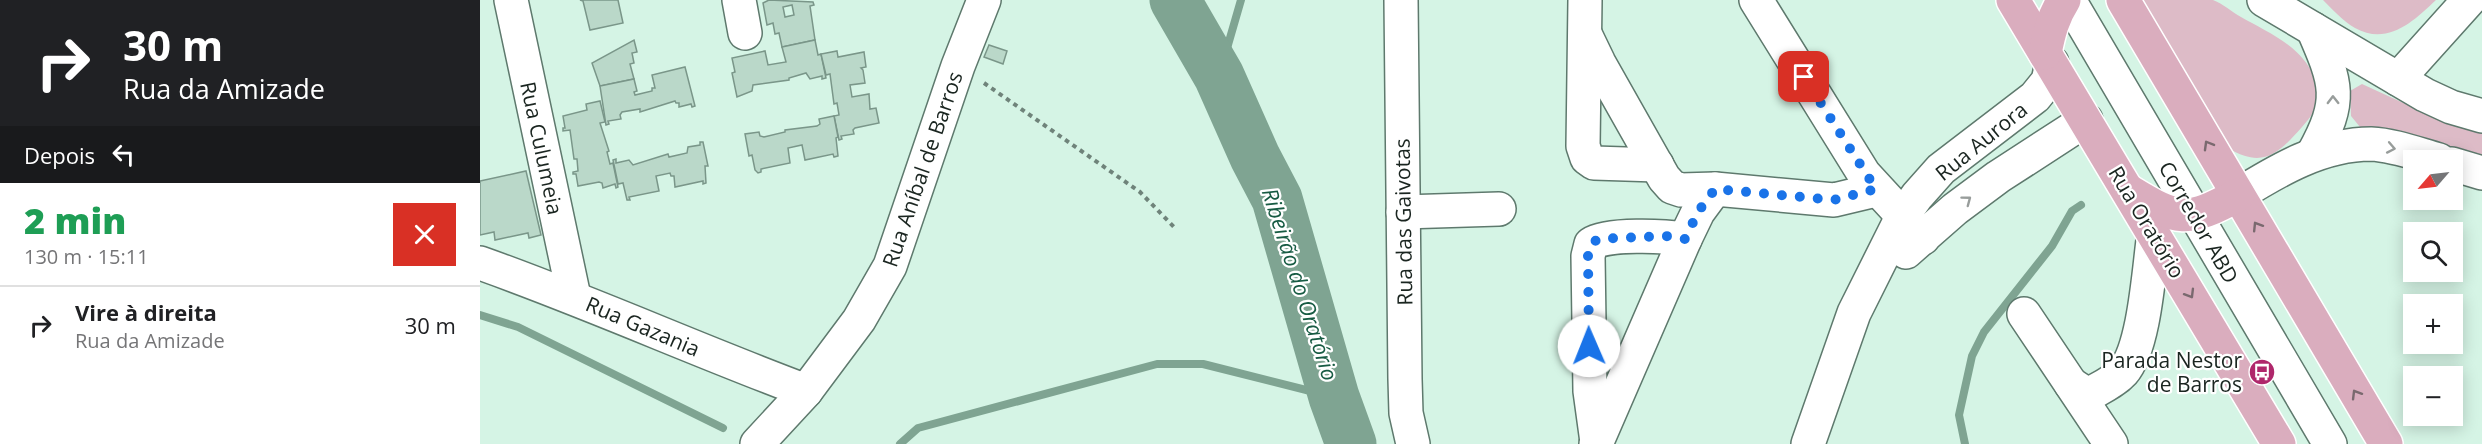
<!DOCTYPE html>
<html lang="pt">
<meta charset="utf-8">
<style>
body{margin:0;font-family:"Open Sans",sans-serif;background:#f6f6f6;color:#202124;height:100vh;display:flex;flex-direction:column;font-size:22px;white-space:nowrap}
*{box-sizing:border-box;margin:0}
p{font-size:20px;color:#757577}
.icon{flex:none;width:33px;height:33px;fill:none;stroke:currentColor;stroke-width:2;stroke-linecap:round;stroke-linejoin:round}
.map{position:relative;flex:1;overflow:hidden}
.panel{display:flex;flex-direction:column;background:#fff;width:480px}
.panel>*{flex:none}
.top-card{background:#202124;color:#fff;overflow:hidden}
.needle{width:39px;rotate:242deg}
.fabs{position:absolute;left:1923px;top:150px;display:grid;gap:12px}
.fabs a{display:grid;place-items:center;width:60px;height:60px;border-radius:0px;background:#fff;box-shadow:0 3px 15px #0003;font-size:30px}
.pin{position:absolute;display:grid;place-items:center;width:51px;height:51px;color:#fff;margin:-26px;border-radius:12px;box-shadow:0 3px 9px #0006}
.me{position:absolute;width:66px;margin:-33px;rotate:359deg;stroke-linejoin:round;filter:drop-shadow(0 0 4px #0008)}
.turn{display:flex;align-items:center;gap:21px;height:126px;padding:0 24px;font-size:27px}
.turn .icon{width:78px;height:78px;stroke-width:2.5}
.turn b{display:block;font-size:42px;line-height:51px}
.then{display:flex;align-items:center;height:57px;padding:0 24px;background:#0003;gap:12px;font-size:22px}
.round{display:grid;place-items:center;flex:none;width:63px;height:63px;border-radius:0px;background:#f6f6f6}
.overview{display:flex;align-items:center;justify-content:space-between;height:102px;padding:0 24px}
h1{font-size:36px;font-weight:800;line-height:45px;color:#1e9e55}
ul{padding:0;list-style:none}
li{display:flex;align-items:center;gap:18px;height:78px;padding:0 24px;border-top:2px solid #e0e0e0}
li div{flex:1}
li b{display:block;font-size:22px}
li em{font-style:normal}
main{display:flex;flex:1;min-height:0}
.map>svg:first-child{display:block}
</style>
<main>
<section class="panel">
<div class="top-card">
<div class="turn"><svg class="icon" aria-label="right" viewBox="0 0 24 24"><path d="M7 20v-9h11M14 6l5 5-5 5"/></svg><div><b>30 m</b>Rua da Amizade</div></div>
<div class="then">Depois<svg class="icon" aria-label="left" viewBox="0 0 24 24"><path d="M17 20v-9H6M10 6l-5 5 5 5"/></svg></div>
</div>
<div class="overview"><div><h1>2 min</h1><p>130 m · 15:11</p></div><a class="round" style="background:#d93025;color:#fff"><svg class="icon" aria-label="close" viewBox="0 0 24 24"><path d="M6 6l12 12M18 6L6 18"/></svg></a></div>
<ul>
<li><svg class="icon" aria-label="right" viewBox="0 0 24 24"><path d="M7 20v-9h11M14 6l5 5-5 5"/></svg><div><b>Vire à direita</b><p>Rua da Amizade</p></div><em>30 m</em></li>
</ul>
</section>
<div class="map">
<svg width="2002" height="444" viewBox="0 0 2002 444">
<rect width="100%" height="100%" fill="#d5f4e5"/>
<g fill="#ddbbc7">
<path d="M1659 0C1675 0 1721 0 1733 0 1742 3 1752 12 1761 17 1791 34 1833 51 1837 91 1839 106 1832 116 1822 127 1798 154 1783 169 1748 148Z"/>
<path d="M1843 0H1956C1933 22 1907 46 1875 28 1863 21 1852 9 1843 0Z"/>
<polygon points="1882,84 1943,112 2002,131 2002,157 1914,130 1880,127 1871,116 1870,91"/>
</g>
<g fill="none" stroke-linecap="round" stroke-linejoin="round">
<g stroke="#7fa492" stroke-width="8">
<polyline points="739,76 761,0"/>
<polyline points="0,315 38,327 243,428"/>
<polyline points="420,444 438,428 677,364 723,364 854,397"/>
<polyline points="1485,444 1479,415 1492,356 1504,332 1572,246 1592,211 1601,205"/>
</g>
<polyline stroke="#7fa492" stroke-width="51" points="695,0 739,76 775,157 797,199 854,397 871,444"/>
</g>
<g fill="#bad8c9" stroke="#7a9689" stroke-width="1.5" fill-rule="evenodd">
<polygon points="100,0 138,0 143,23 110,30 103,1"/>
<path d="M289 0 333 2 334 5 330 6 335 40 302 47 299 33 295 34 293 23 287 25 283 3ZM312 5 314 15 305 17 303 7Z"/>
<polygon points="154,40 157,52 152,53 154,63 150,64 154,79 120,86 112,63"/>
<polygon points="335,40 338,55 341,54 346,78 342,79 342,76 330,79 326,73 309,78 309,80 273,85 272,91 257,97 252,73 255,72 252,58 285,51 288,65 306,62 302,47"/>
<polygon points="509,45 527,51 523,64 504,57"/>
<polygon points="357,51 358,57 384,52 386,67 381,68 383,70 385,83 370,85 372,97 389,94 390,109 396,108 399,123 375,128 373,130 374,134 361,136 362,139 359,140 354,116 359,115 357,103 354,104 350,74 346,75 341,54"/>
<polygon points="205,67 215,106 212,107 211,104 199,107 199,103 196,103 195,101 160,112 160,109 142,112 140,115 141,119 128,121 129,124 126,125 120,86 154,79 157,91 154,92 155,95 172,91 172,88 175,88 172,75"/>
<polygon points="120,101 125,122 120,123 129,151 127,152 130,164 133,163 138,187 136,188 135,184 123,188 122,183 119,182 98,186 96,174 93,174 93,172 98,171 97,159 94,159 90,130 83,131 83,128 85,128 83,116 107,110 106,104"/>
<polygon points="354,116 358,137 356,138 358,156 354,157 353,154 325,160 322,145 308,148 310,163 281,169 281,172 278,173 275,170 272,155 269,156 265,134 279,132 280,136 284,137 305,132 305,130 337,126 340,124 339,119"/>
<polygon points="220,142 223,142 228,166 225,166 226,183 223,184 223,181 195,187 194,176 191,176 190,173 176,176 179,191 149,197 150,200 147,200 143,183 138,184 133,160 136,159 136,163 149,160 153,165 188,154 189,157 207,153 208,147 220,145"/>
<polygon points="46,171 61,235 49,238 48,233 15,240 14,232 0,235 0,181"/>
</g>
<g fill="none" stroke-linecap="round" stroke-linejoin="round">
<defs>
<g id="minor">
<polyline points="31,0 94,297"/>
<polyline points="259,0 265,33"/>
<polyline points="921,0 925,379 926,413 933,444"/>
<polyline points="1105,0 1103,146 1107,158 1114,163 1177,165"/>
<polyline points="1276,0 1384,174 1443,238"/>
<polyline points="1589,0 1850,444"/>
<polyline points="1784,0 1945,95 1971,107 2002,116"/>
<path d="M1833 29C1857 84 1863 100 1833 154"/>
<polyline points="1106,36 1119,63 1184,178 1192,187 1201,190 1235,189 1354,200 1396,190"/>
<polyline points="1918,79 1989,0"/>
<polyline points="1972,164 2002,173"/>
<path d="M1758 195C1798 170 1842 144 1891 144 1914 145 1937 154 1959 160"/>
<polyline points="923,212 1019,209"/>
<polyline points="1426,252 1475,209 1518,177 1606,120"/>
<path d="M0 263C110 302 216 350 326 391"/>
<polyline points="1544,314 1631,444"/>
<path d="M1591 384 1608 395C1620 388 1634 382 1643 372 1665 347 1669 267 1674 233"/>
<path d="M1117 442 1110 391 1108 256 1111 244C1127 233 1185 236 1205 239"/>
<polyline points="277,444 326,391 379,320 410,266 478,66 504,0"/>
<polyline points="1116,444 1205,239 1218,212 1235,189"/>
<polyline points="1328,444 1374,313 1422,217 1437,196 1461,169 1555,97 1568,81 1572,63"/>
</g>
<g id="major">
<polyline points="1533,0 1799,444"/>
<polyline points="1643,0 1906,444"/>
<path d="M1565 53C1569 33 1573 17 1584 0"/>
<path d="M1649 191C1698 221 1707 223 1758 195"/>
</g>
</defs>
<use href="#minor" stroke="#5e796d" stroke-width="36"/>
<use href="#major" stroke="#fff" stroke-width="36"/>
<polyline stroke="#6f837a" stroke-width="4" stroke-dasharray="4.5 4.5" stroke-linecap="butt" points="504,83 660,192 694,227"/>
<use href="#minor" stroke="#fff" stroke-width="33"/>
<use href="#major" stroke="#daadbe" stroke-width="33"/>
</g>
<defs><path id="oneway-chevron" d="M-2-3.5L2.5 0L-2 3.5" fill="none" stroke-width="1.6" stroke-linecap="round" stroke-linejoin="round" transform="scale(1.5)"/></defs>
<g stroke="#989d9b">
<use href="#oneway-chevron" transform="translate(1853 100) rotate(-91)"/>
<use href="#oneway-chevron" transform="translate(1911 148) rotate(11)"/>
<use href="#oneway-chevron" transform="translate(1487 200) rotate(-37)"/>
</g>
<g stroke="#7a696f">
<use href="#oneway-chevron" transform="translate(1728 145) rotate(-120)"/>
<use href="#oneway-chevron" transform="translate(1777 226) rotate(-122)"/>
<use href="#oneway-chevron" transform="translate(1710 294) rotate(59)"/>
<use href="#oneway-chevron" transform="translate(1876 394) rotate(-121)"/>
</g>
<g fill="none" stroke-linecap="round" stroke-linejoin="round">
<polyline stroke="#1a73e8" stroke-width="10" stroke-dasharray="0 18" points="1109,346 1108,256 1111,244 1118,239 1186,236 1205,239 1218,212 1235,189 1354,200 1396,189 1324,77"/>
</g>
<defs>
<symbol id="bus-disc" viewBox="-11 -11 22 22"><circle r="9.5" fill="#af276b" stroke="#fff"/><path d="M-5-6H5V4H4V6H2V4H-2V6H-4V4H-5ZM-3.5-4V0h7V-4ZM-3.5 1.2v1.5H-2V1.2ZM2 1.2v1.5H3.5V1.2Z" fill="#fff"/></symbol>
</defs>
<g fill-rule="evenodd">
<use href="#bus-disc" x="1767" y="357" width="30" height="30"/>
</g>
<g text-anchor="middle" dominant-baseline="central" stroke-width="4.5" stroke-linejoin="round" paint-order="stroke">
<g font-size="21" fill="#1a2520" stroke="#fff">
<text transform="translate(1501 141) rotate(-39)">Rua Aurora</text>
<text transform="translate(62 148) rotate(78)">Rua Culumeia</text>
<text transform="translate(442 169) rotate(-71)">Rua Aníbal de Barros</text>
<text transform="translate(923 222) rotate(-91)">Rua das Gaivotas</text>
<text transform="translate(1667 222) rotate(59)">Rua Oratório</text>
<text transform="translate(1719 222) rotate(60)">Corredor ABD</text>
<text transform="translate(163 326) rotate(23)">Rua Gazania</text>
</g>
<g font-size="21" fill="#1a2520" stroke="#fff" text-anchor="end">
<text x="1762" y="360">Parada Nestor<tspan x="1762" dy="24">de Barros</tspan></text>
</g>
<g font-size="22" font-style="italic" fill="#175b43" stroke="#fff">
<text transform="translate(821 284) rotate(72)">Ribeirão do Oratório</text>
</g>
</g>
</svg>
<div class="fabs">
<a><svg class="needle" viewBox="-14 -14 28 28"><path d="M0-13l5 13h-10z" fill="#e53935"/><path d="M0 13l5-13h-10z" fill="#757577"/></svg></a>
<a><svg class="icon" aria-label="search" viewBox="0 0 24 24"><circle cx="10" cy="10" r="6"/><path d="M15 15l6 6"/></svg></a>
<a>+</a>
<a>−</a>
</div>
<div class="pin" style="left:1324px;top:77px;background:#d93025"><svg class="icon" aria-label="arrive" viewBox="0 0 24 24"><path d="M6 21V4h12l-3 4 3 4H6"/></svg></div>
<svg class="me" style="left:1109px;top:346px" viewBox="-20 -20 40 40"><circle r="19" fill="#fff"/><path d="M0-13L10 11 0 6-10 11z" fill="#1a73e8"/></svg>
</div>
</main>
